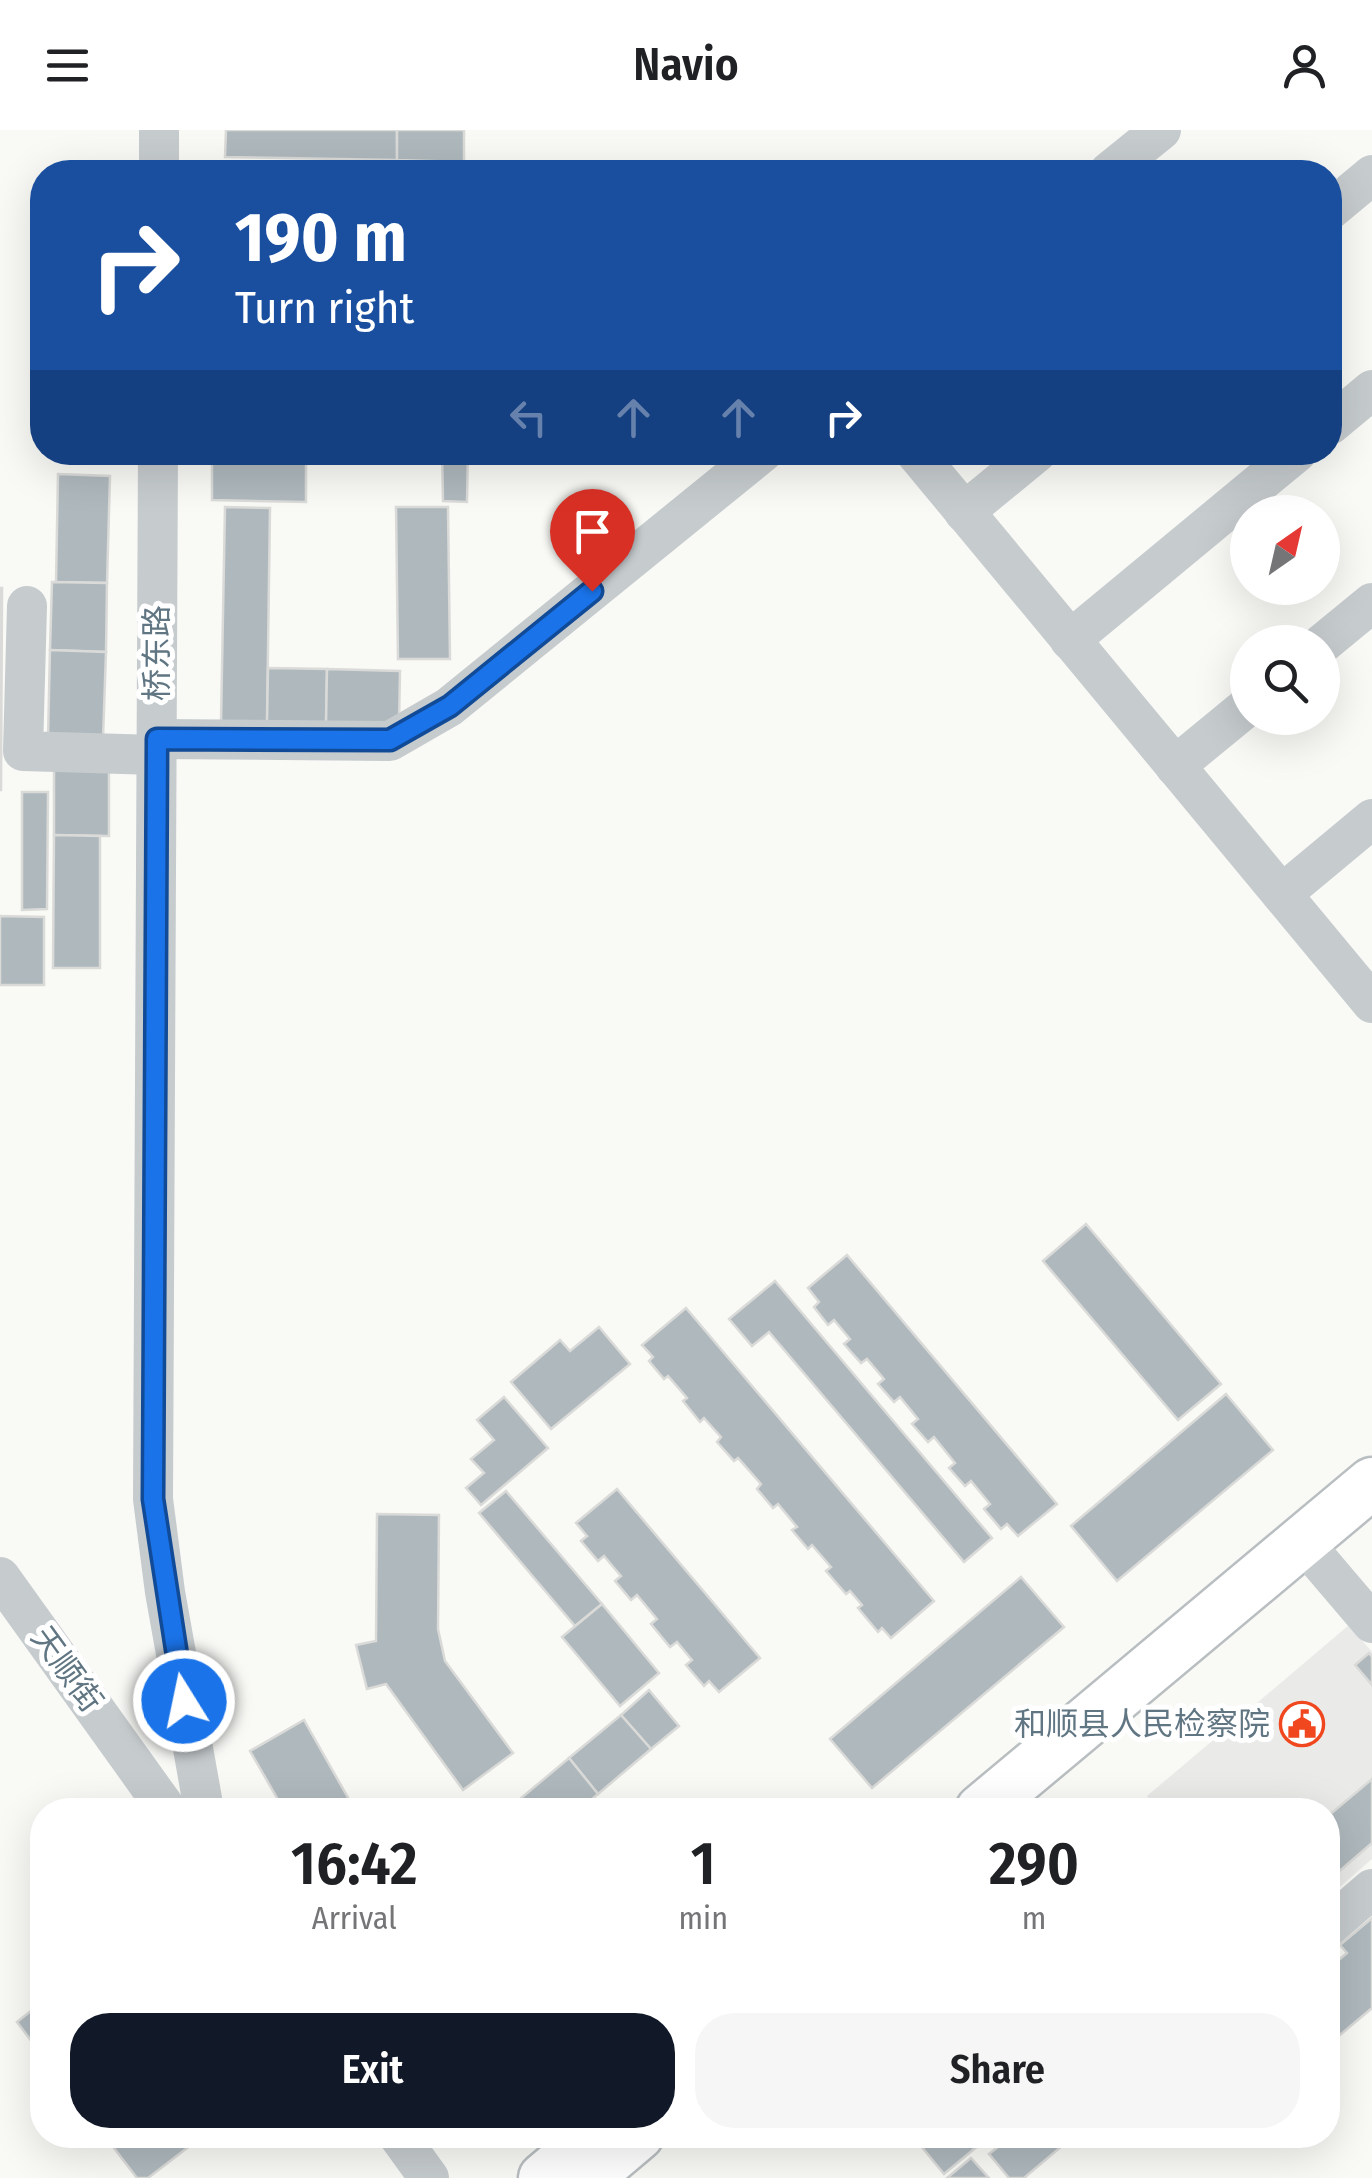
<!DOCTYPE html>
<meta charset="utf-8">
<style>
body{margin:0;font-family:"Fira Sans Condensed","Noto Sans SC",sans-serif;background:#f6f6f6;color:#202124;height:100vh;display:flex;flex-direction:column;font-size:38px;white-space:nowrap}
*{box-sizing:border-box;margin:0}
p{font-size:32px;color:#757577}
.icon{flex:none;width:55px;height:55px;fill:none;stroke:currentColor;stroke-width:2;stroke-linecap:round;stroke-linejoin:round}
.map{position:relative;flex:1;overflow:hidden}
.panel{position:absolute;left:30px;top:1668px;width:1310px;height:350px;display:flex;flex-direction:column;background:#fff;border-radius:40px;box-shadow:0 10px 40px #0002}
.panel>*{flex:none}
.banner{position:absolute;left:30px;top:30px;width:1312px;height:305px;border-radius:40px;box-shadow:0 10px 40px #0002;background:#1a4fa0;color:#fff;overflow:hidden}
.needle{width:65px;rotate:34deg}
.fabs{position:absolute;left:1230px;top:365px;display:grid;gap:20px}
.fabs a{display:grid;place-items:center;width:110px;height:110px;border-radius:50%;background:#fff;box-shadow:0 10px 40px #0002;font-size:50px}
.pin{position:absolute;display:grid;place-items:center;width:85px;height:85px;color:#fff;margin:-102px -42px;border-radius:50% 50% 50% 0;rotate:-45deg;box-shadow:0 0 10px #0007}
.pin .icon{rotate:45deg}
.me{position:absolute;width:110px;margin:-55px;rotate:350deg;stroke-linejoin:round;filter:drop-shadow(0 0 8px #0008)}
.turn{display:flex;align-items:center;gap:35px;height:210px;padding:0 40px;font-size:45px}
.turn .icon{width:130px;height:130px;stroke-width:2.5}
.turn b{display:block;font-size:70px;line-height:85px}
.lanes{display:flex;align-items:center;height:95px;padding:0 40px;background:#0003;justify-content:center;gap:50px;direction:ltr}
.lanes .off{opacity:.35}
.eta{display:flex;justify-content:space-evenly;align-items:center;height:170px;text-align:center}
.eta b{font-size:60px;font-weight:600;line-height:70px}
.action{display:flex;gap:20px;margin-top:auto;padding:20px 40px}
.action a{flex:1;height:115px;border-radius:40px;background:#111827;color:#fff;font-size:40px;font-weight:600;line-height:115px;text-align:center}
.action a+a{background:#f6f6f6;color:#202124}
header{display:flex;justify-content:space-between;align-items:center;height:130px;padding:0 40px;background:#fff;font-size:45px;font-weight:600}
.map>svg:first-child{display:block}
</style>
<header><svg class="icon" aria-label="menu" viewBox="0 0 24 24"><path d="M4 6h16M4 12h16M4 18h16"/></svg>Navio<svg class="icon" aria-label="person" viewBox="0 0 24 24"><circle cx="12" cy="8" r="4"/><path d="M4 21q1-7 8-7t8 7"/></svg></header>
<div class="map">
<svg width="1372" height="2048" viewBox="0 0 1372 2048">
<rect width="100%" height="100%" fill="#f9f9f6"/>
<polygon fill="#eaeae9" points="1349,1495 1372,1522 1372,1729 1328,1767 1328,1680 1159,1680 1147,1666"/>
<g fill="#aeb8bd" stroke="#dadad8" stroke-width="2.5">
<polygon points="226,0 397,0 397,30 225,27"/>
<polygon points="397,0 464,0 464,32 397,30"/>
<polygon points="212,322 306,322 306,372 212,370"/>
<polygon points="442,322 468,322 467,372 443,371"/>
<polygon points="58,344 110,346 107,453 56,452"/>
<polygon points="225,377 270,378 267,593 221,592"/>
<polygon points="396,377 448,377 450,529 398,529"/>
<polygon points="52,452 107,453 106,522 50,520"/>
<polygon points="0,458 2,458 1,660 0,660"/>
<polygon points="50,520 106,522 103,609 48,608"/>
<polygon points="268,538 327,539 326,594 267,593"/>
<polygon points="327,539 400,541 399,595 326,594"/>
<polygon points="54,635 109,636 109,706 54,705"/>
<polygon points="22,662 48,662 47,779 22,780"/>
<polygon points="54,705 100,706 100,838 53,838"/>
<polygon points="0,786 44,787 44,855 0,855"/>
<polygon points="1086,1094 1221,1254 1178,1290 1043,1131"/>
<polygon points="847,1125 1057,1374 1018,1406 1007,1394 1001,1399 984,1379 990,1374 971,1351 965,1356 949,1338 955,1333 934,1307 928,1312 912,1294 918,1289 900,1267 894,1272 878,1254 884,1249 867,1229 861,1233 844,1214 850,1209 834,1190 828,1195 814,1177 819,1172 808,1158"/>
<polygon points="775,1151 992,1408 964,1432 769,1202 752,1216 729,1189"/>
<polygon points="686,1178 934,1471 891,1508 882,1498 878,1502 858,1478 862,1475 850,1461 846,1464 826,1441 831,1437 812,1415 808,1419 792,1400 797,1397 778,1374 773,1378 757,1359 761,1354 738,1328 734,1331 717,1312 721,1307 704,1288 700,1292 683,1271 687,1268 668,1246 664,1249 649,1231 653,1227 642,1215"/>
<polygon points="599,1197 630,1234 551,1299 511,1252 560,1210 570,1221"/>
<polygon points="1226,1264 1273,1320 1117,1451 1071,1396"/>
<polygon points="504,1267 548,1318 481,1375 466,1358 484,1343 471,1329 494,1310 477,1290"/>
<polygon points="617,1359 760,1528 719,1562 709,1551 704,1556 686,1535 692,1530 677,1512 670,1517 651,1494 657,1489 637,1465 631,1470 615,1451 621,1446 604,1426 598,1431 581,1411 587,1406 576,1393"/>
<polygon points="506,1361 602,1474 575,1496 479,1383"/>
<polygon points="377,1384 439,1385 438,1499 445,1531 513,1623 463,1660 386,1554 367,1559 356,1515 376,1511"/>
<polygon points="1021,1447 1064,1497 872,1658 830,1609"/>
<polygon points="602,1474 659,1543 620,1576 562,1507"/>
<polygon points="1369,1523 1372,1527 1372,1555 1355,1535"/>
<polygon points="649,1560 679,1596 651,1619 621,1585"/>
<polygon points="621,1585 651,1619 598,1664 569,1628"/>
<polygon points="304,1590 355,1680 284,1680 250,1621"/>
<polygon points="569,1628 598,1664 579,1680 507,1680"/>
<polygon points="1372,1649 1372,1713 1328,1751 1328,1686"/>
<polygon points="1372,1788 1372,1878 1328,1915 1328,1839 1347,1823 1340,1815"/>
<polygon points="42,1872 42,1925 17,1892"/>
<polygon points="104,2005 204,2005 148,2048 137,2048"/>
<polygon points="912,2005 972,2005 980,2014 944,2044"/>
<polygon points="1000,2005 1075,2005 1024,2048 1009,2048 989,2024 999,2016 994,2010"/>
<polygon points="971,2028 989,2048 947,2048"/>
</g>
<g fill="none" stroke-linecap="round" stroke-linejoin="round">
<defs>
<g id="major">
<polyline points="981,1680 1372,1353"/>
<polyline points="544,2048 595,2005"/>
<polyline points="587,2048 638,2005"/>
</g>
</defs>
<use href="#major" stroke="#b9bec1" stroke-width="55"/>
<g stroke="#c6cbce" stroke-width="40">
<polyline points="159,42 159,0"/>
<polyline points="1109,42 1161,0"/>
<polyline points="1330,80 1372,45"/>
<polyline points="1330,295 1372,260"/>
<polyline points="158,322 153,1369 165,1462 204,1680"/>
<polyline points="915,322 1372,873"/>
<polyline points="964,382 1037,322"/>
<polyline points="27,476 23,621 156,625"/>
<polyline points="1070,510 1297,322"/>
<polyline points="1322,514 1372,473"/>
<polyline points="157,609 390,611 449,577 763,322"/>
<polyline points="1175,636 1248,576"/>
<polyline points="1282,764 1372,689"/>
<polyline points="1320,1432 1372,1493"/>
<polyline points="0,1447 167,1680"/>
<polyline points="1328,1797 1372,1759"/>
<polyline points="398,2005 429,2048"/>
</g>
<use href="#major" stroke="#fff" stroke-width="50"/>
</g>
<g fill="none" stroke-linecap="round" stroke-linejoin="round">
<defs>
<polyline id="route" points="184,1571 153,1369 157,609 390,610 450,576 592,461"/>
</defs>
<use href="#route" stroke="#114b97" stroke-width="25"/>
<use href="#route" stroke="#1a73e8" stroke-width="18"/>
</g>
<defs>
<symbol id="civic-ring" viewBox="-11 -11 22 22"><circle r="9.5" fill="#fff" stroke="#f0471e" stroke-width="1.5"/><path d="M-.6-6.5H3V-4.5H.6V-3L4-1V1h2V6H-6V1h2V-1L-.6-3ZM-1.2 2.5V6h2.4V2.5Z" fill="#f0471e"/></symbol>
</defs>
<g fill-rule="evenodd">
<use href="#civic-ring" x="1277" y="1569" width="50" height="50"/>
</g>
<g text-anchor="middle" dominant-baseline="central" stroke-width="10" stroke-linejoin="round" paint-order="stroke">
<g font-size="32" fill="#617683" stroke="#fff">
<text transform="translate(157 523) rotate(-90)">桥东路</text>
<text transform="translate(67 1539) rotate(54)">天顺街</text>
</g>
<g font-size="32" fill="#617683" stroke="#fff" text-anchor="end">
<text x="1270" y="1594">和顺县人民检察院</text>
</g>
</g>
</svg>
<div class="fabs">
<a><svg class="needle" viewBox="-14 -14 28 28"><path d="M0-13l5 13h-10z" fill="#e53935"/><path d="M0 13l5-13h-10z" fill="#757577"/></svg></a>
<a><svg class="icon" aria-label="search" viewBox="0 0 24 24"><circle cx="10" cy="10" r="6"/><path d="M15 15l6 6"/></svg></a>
</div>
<div class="pin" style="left:592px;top:461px;background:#d93025"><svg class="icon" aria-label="arrive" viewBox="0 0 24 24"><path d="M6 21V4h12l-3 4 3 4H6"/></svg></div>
<svg class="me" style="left:184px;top:1571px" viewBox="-20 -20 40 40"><circle r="17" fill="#1a73e8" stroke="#fff" stroke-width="3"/><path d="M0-11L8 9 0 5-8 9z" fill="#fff"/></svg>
<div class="banner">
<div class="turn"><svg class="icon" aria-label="right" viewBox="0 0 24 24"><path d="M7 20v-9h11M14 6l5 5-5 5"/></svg><div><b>190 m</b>Turn right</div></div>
<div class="lanes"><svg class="icon off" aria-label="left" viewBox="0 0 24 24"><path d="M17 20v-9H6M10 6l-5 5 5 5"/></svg><svg class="icon off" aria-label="ahead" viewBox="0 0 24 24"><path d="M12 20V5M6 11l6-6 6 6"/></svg><svg class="icon off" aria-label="ahead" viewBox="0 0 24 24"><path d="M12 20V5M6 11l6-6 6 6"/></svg><svg class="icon" aria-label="right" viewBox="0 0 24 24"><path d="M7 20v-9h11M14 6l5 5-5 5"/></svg></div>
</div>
<section class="panel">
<div class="eta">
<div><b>16:42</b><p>Arrival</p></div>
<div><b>1</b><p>min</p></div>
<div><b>290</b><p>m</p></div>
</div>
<div class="action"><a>Exit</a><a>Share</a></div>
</section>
</div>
